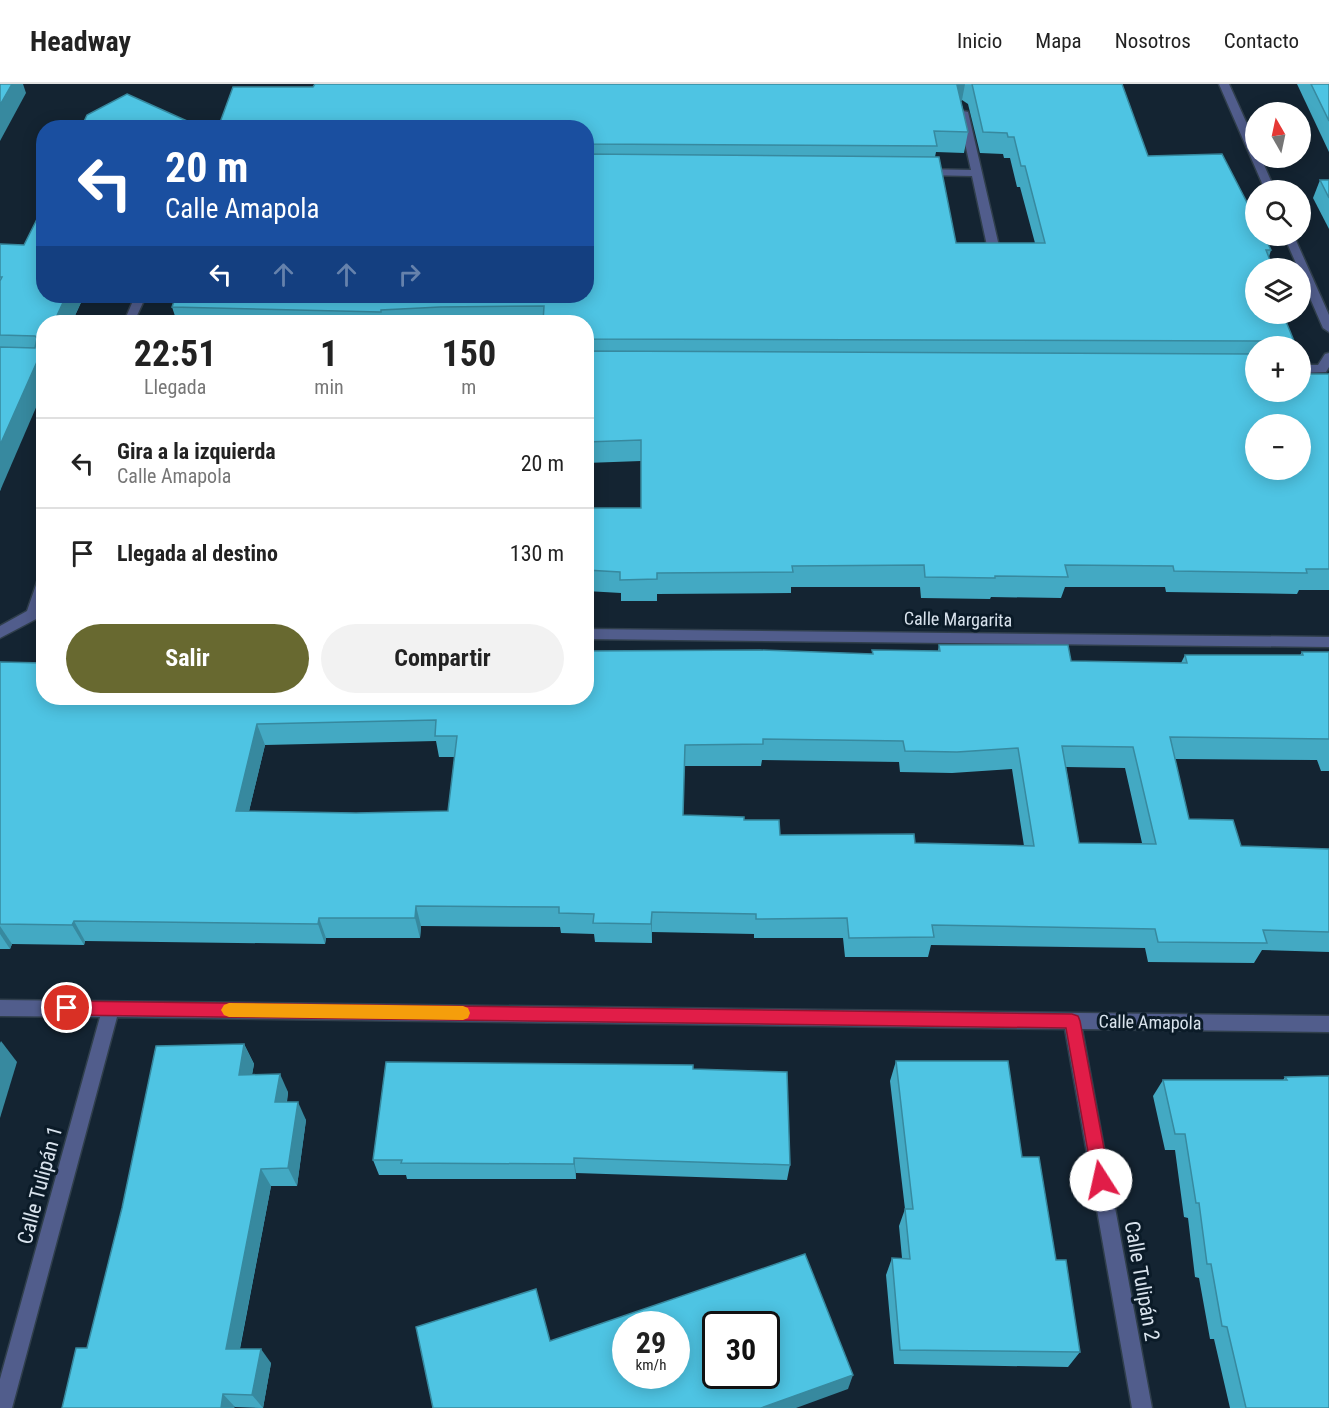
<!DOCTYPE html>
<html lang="es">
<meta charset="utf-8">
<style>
body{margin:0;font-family:"Roboto Condensed",sans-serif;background:#f2f2f2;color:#222;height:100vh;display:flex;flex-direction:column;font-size:22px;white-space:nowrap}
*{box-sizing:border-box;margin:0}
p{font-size:20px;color:#767676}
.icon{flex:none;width:33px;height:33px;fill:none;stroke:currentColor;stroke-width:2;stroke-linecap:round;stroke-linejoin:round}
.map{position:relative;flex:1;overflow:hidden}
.side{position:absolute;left:36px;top:231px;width:558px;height:390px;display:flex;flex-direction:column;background:#fff;border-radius:24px;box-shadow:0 3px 15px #0003}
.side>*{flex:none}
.hud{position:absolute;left:36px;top:36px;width:558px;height:183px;border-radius:24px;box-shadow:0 3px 15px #0003;background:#1a4fa0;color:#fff;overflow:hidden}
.needle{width:39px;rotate:351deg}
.controls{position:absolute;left:1245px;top:18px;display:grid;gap:12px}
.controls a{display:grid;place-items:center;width:66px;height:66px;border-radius:50%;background:#fff;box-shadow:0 3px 15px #0003;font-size:30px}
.speed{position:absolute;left:612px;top:1227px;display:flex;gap:12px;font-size:30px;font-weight:700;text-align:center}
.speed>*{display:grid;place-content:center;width:78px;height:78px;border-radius:50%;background:#fff;box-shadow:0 3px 15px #0003;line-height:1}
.speed small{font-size:15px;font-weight:400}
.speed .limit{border:3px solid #111;border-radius:9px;background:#fff;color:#111}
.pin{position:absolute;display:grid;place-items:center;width:51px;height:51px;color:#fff;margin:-26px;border:3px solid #fff;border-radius:50%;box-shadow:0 2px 6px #0007}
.me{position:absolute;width:66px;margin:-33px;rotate:350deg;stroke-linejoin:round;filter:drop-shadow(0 0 4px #0008)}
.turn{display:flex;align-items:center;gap:21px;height:126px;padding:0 30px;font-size:27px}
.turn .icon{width:78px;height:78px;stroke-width:2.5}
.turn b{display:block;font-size:42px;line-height:51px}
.lanes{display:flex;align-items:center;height:57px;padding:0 30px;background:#0003;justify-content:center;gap:30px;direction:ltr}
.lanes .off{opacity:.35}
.eta{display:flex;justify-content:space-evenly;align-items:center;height:102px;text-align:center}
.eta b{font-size:36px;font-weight:700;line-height:42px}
.primary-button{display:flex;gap:12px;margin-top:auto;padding:12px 30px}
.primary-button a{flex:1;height:69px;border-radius:36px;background:#686930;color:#fff;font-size:24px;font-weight:700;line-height:69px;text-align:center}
.primary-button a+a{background:#f2f2f2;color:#222}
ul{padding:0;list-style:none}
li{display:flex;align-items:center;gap:18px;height:90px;padding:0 30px;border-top:2px solid #e0e0e0}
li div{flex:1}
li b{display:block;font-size:22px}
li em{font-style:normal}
header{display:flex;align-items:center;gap:36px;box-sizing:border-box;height:84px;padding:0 30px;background:#fff;border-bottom:2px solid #e0e0e0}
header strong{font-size:28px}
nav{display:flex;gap:33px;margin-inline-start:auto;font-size:21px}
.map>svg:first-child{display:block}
</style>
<header>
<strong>Headway</strong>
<nav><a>Inicio</a><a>Mapa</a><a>Nosotros</a><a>Contacto</a></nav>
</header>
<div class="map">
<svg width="1329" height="1324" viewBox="0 0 1329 1324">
<rect width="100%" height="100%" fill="#142432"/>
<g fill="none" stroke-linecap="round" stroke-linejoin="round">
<defs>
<g id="minor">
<polygon points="1219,0 1229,0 1256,60 1256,74 1261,74 1275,106 1265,106"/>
<polygon points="959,26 968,28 1001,171 999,173 991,173 989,171 972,92 923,91 918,88 923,85 971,86 958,28"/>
<polygon points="1284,152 1294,152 1329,231 1329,248 1323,244 1300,191 1300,184 1298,184"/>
<polygon points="135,212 146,212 134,238 124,238"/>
<polygon points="1329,269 1329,283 1326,288 1300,289 1300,281 1318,281 1325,270"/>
<polygon points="44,493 44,520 38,534 0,554 0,542 27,527 37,498"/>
<polygon points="586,545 1329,553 1329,563 586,555"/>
<polygon points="0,916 1329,932 1329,948 1082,945 1152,1324 1132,1324 1065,945 117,933 12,1324 0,1324 0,1295 100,933 0,932"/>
</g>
</defs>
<use href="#minor" stroke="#303f4c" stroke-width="3"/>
<use href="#minor" fill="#515d8c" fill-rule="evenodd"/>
</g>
<g fill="#43a9c3" fill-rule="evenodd">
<path d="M315 0H1122L1148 72 1271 166 1269 173 1256 184 1296 262H1256V308L1307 290H1329V506H1299L1297 510 1166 508 1165 503H1065L1061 514 991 513 990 515 921 514 920 503H791V509L657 510V517H621V509L586 507V424H641V377L586 379V238H177L172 223 586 212V44L313 3ZM962 16 968 20 980 69 1003 70 1004 74H1010L1017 103H1020L1035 159H956L935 73 936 68 964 69 968 48 961 17Z"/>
<polygon points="1297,0 1329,0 1329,68"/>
<polygon points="1320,96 1329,96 1329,145 1313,114"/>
<polygon points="0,160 44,212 84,212 72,238 44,238 0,407"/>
<path d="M939 561 1071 577 1181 579 1185 571H1300L1302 568H1329V687H1321L1317 676 1175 675 1189 735 1241 762 1329 765V868L1262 866 1254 879 1148 878 1145 864 931 861 928 873H845L843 854H754V850L652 848V859L595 858 594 850 561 849 560 843 421 842 420 854H326L325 860 85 857 84 861 12 860 10 865H0V578L44 614 872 570V566L938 567ZM436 657 439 673H455L448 727 356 729 249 727 265 661ZM762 676 899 678 900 688 952 689 1012 685 1024 762 915 759 780 751 744 736 683 731 684 682H761ZM1066 683 1125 684 1142 759H1079Z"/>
<polygon points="244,960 254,980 252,990 288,1008 287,1018 306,1036 297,1102 271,1102 240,1265 271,1279 263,1324 235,1323 87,1264"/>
<polygon points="896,977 1022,1073 1056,1176 1080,1268 1068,1283 894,1280 886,1191 892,1174 902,1174 899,1142 905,1125 890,997"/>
<polygon points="693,985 790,1081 787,1096 576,1089 576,1095 407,1095 406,1091 379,1091 373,1076"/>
<polygon points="1329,992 1329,1324 1230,1324 1214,1255 1210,1255 1199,1194 1195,1193 1188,1134 1184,1133 1175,1066 1165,1066 1153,1012 1163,996 1283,996 1285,993"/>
</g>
<g fill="#37899f">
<polygon points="12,0 23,0 26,9 0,57 0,21"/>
<polygon points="958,0 965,0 962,16 954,21 957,1"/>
<polygon points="66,212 84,212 72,238 54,238"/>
<polygon points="44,262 44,305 0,407 0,361"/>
<polygon points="257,640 265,661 244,748 236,727"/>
<polygon points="416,822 421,842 420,854 415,834"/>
<polygon points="652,828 652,859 651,840"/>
<polygon points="319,834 326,854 325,860 318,840"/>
<polygon points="74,837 85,857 84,861 72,841"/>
<polygon points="0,842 12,860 10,865 0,850"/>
<polygon points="1,957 17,978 0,1034 0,959"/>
<polygon points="244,960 254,980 249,1009 239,991"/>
<polygon points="280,990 288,1008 284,1036 275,1018"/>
<polygon points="298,1018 306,1036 297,1102 288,1084"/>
<polygon points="574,1074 576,1089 576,1095 574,1080"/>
<polygon points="261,1085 271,1102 237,1279 226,1265"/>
<polygon points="261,1265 271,1279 263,1324 252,1311"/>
<polygon points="853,1291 848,1305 796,1324 761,1324"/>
<polygon points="223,1310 235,1323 234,1324 221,1324"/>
</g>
<g fill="#4ec4e3" stroke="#37899f" stroke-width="1.5" fill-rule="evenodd">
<polygon points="0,0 12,0 0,21"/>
<polygon points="315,0 958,0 957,1 968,48 934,47 937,62 586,60 586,44 218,44 233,3 313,3"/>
<polygon points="972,0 1122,0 1148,72 1222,70 1256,136 1256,152 1264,152 1271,166 1266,166 1273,184 1256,184 1256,230 1283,230 1296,262 1266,262 1267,259 1264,257 586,255 586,238 543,238 544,222 440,223 381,226 381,228 172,223 176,212 586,212 586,70 939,73 956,159 1045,159 1025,82 1021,82 1014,53 1008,53 1007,49 983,48"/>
<polygon points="1311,0 1329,0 1329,37"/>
<polygon points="127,10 196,41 192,44 81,44 87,31"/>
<polygon points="1320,96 1329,96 1329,114"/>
<polygon points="44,121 44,212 66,212 54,238 44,238 44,262 0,361 0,263 35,264 37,254 35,252 0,251 0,197 2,193 0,193 0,160 24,161"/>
<path d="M586 267 1256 270V308H1300V273L1307 290H1329V485H1306L1307 489 1174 487 1173 482 1065 481 1068 493 995 492V494L925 493 924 481 792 482 793 488 657 489V495L620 496V488L586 486V424H641V356L586 358ZM1256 340H1300V386H1256Z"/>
<path d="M939 561H1068L1071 577 1187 579 1185 571H1303L1302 568H1329V655L1170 653 1189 735 1233 736 1241 762 1329 765V848L1263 846 1267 859 1158 858 1155 845 932 841 934 853 849 854 847 834 756 835V830L652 828 651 840 593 839 594 830 559 829V823L416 822 415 834H319L318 840 74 837 72 841 0 840V578L44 579V614H586V567L760 566 873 570 872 566 940 567ZM436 636 435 652H457L448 727 356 729 236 727 257 640ZM763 655 903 657 905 667 957 668 1018 664 1034 762 915 759 914 750 780 751 779 736H744V733L683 731 685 661 763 660ZM1062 662 1133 663 1156 760 1079 759Z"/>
<polygon points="244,960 239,991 280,990 275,1018 298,1018 288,1084 261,1085 226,1265 261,1265 252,1311 223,1310 221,1324 62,1324 76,1264 87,1264 122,1124 156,962"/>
<polygon points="896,977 1008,977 1022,1073 1039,1073 1056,1176 1066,1176 1080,1268 900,1266 892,1174 910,1175 905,1125 913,1125"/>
<polygon points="386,978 693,981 693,985 787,988 790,1081 574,1074 574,1080 401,1079 402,1076 373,1076"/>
<polygon points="1329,992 1329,1324 1246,1324 1227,1243 1222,1242 1211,1180 1207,1180 1199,1119 1196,1119 1185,1050 1175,1050 1163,996 1287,996 1285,993"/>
<path d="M805 1170 853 1291 761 1324H433L416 1243 536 1205 550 1257ZM626 1240H676V1292H626ZM716 1240H766V1292H716Z"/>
</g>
<polygon fill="#e11d48" stroke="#92132f" stroke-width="1.5" points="67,917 1072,930 1078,932 1080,937 1110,1096 1107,1102 1101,1104 1095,1102 1093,1096 1066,944 67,931 61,929 59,924 61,920"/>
<polygon fill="#f59e0b" points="229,919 463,922 468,924 470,929 468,934 463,936 229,933 224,931 221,926 224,921"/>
<g text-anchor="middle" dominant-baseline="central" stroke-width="6" stroke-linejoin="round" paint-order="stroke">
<g font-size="18" fill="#d9e3ed" stroke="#0b1b28">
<text transform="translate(958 535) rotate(1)">Calle Margarita</text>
<text transform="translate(1150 938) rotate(1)">Calle Amapola</text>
</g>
<g font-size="21" fill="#d9e3ed" stroke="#0b1b28">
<text transform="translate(40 1101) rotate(-75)">Calle Tulipán 1</text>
<text transform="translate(1142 1197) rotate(80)">Calle Tulipán 2</text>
</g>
</g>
</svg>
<div class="controls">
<a><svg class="needle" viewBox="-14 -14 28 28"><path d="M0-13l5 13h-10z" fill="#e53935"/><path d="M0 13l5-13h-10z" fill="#767676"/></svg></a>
<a><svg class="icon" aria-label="search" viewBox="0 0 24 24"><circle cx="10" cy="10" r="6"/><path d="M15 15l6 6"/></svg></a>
<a><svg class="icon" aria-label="layers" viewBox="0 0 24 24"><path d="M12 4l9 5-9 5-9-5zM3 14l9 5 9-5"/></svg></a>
<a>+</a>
<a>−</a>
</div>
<div class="speed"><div>29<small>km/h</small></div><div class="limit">30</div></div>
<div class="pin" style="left:67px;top:924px;background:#d93025"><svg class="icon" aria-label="arrive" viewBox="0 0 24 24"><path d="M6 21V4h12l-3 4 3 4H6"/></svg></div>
<svg class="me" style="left:1101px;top:1096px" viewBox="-20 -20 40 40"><circle r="19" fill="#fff"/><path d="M0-13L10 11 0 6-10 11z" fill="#e11d48"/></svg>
<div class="hud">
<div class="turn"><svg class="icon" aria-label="left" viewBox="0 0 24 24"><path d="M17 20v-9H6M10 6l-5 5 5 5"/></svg><div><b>20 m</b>Calle Amapola</div></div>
<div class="lanes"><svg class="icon" aria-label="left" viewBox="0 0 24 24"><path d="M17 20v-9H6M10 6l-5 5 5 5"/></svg><svg class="icon off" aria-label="ahead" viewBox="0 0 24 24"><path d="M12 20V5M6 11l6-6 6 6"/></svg><svg class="icon off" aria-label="ahead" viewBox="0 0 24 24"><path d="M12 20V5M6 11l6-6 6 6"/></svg><svg class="icon off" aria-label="right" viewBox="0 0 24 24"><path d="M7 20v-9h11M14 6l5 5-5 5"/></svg></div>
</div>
<section class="side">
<div class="eta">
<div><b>22:51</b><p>Llegada</p></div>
<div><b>1</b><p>min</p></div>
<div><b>150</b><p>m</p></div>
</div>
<ul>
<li><svg class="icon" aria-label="left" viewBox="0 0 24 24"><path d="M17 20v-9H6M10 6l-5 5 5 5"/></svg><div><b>Gira a la izquierda</b><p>Calle Amapola</p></div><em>20 m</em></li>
<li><svg class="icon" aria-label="arrive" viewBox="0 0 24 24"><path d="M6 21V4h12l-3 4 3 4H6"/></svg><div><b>Llegada al destino</b></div><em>130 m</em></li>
</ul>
<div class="primary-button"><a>Salir</a><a>Compartir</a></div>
</section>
</div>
